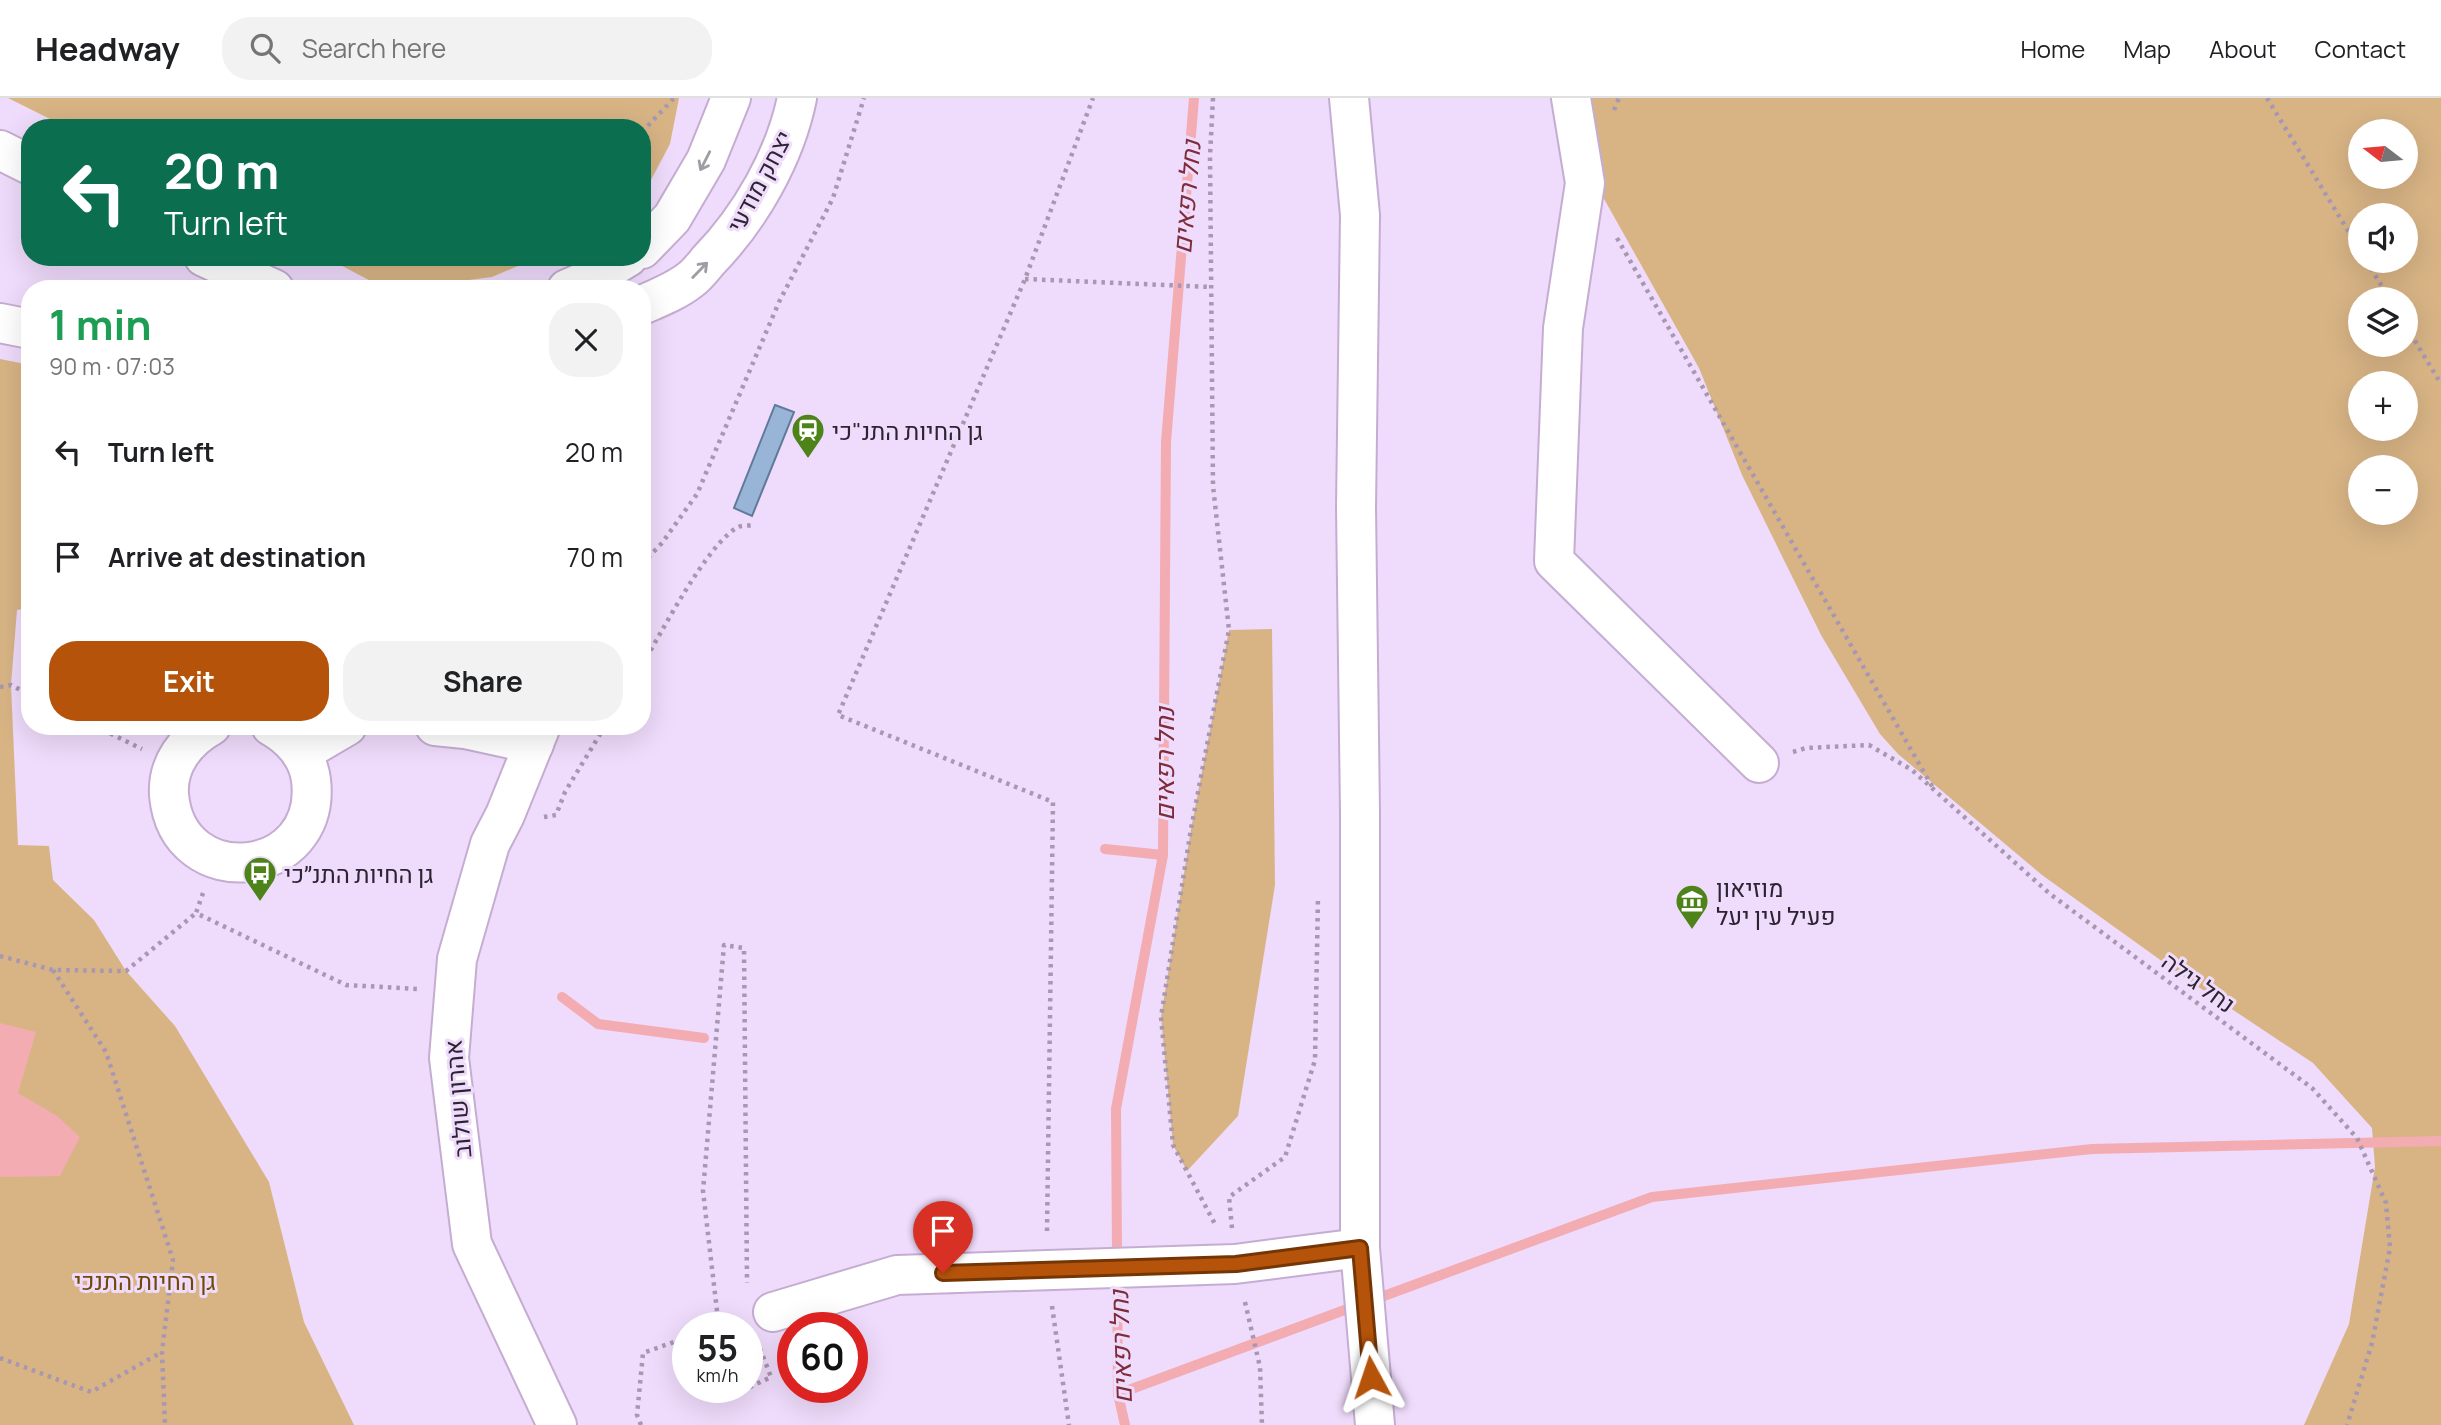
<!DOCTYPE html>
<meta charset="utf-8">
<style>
body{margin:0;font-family:Manrope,Heebo,sans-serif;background:#f2f2f2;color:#202124;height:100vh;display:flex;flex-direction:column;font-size:26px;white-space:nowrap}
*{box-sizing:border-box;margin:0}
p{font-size:23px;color:#757577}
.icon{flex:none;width:38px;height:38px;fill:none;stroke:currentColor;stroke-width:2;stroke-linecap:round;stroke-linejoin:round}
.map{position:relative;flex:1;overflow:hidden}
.details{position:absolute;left:21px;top:182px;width:630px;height:455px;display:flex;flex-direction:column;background:#fff;border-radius:28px;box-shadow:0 7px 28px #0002}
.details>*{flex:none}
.banner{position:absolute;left:21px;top:21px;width:630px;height:147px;border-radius:28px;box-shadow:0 7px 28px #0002;background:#0b6e4f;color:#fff;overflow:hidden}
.needle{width:46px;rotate:286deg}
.buttons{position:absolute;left:2348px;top:21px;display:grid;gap:14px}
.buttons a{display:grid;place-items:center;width:70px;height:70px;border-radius:50%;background:#fff;box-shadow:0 7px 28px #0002;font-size:35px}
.speed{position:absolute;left:672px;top:1214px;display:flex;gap:14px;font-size:35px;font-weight:700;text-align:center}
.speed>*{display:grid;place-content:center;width:91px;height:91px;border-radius:50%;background:#fff;box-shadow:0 7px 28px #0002;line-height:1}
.speed small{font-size:18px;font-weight:400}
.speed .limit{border:10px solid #d22;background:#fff;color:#111}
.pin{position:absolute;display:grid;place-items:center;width:60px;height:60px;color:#fff;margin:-72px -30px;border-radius:50% 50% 50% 0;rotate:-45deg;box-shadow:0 0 7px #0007}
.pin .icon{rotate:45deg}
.me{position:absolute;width:77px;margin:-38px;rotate:355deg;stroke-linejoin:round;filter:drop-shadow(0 0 5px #0008)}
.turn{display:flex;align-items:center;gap:24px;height:147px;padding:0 28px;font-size:32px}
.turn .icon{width:91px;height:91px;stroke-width:2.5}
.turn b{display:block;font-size:49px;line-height:60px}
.round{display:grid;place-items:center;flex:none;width:74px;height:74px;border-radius:28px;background:#f2f2f2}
.summary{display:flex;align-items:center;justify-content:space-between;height:119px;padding:0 28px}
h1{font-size:42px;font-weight:700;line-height:52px;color:#1e9e55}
.cta{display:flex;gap:14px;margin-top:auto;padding:14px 28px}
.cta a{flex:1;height:80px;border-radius:28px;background:#b45309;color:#fff;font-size:28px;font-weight:700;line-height:80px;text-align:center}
.cta a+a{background:#f2f2f2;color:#202124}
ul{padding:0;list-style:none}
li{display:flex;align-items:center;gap:21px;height:105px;padding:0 28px}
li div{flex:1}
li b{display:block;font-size:26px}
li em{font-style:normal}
header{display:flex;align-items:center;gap:42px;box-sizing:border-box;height:98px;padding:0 35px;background:#fff;border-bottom:2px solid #e0e0e0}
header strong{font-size:33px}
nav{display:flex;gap:38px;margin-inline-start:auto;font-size:24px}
.search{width:490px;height:63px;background:#f2f2f2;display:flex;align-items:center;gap:18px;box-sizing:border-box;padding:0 24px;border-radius:28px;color:#757577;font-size:26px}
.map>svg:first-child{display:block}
</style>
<header>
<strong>Headway</strong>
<div class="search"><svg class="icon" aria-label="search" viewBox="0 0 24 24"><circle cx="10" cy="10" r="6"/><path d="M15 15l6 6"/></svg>Search here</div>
<nav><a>Home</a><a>Map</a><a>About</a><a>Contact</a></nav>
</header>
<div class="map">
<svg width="2441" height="1327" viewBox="0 0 2441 1327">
<rect width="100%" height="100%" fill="#efdbfb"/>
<g fill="#d8b485" fill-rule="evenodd">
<polygon points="8,0 679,0 670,46 642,99 642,30 68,30"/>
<path d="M1556 0H2441V1327H2304L2349 1226 2375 1069 2372 1030 2313 965 2191 884 2042 777 1898 656 1880 636 1821 537 1742 377 1699 270 1585 67ZM2361 33H2406V79H2361ZM2361 117H2406V163H2361ZM2361 201H2406V247H2361ZM2361 285H2406V331H2361ZM2361 369H2406V415H2361Z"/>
<polygon points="325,159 539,159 492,179 401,191 386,191"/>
<polygon points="0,261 30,267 30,510 17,512 11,587 18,747 49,748 53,782 94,822 126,873 175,928 269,1084 304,1224 354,1327 0,1327"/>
<polygon points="1272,531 1275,787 1238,1018 1187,1073 1173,1047 1161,919 1191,731 1229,532"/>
</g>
<polygon fill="#f3acb2" points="0,925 36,934 18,995 57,1018 80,1039 60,1078 0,1079"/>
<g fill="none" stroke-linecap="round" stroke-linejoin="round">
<g stroke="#f3acb2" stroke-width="10">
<polyline points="1105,751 1163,757"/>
<polyline points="562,899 598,926 704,940"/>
<polyline points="1373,1202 1652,1099 2092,1051 2441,1043"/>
<polyline points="1118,1296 1358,1207"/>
<polyline points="1125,1327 1118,1296 1116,1011 1163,757 1166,344 1194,0"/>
</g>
</g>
<polygon fill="#98b5d7" stroke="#607a9a" stroke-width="2" points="775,307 794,314 752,418 734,410"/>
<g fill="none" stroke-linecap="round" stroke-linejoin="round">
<defs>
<g id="minor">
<polyline points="1571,0 1585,85 1563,230 1554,463 1759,665"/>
<polyline points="0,52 30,67"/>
<polyline points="642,151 672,120 706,62 731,0"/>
<polyline points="204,159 274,191"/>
<polyline points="567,191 595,179 628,159"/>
<path d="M642 207C658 200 676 193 690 182 697 177 703 169 708 163 750 120 785 59 797 0"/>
<polyline points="0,225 30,231"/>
<path d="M211 628C186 642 167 666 169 697 178 797 323 781 311 682 308 658 291 639 271 628"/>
<polyline points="435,628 465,631 534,646"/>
<polyline points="541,628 505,717 490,746 457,861 449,960 472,1146 557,1327"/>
<polyline points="301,655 347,628"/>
<polyline points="773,1214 897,1177 1235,1166 1360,1150"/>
</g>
<polyline id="major" points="1349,0 1360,117 1356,409 1360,715 1360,1150 1375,1327"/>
</defs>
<use href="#minor" stroke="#c5add2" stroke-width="42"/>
<use href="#major" stroke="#c5add2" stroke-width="42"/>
<g stroke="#a797b1" stroke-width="4.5" stroke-dasharray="3.5 5" stroke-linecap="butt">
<polyline points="1213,0 1210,58 1213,388 1229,532 1191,731 1161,919 1173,1047 1216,1128"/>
<polyline points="2267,0 2361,154"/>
<polyline points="1614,12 1619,0"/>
<polyline points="642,34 674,0"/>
<polyline points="1617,140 1933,690"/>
<polyline points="2366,163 2390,201"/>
<polyline points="1025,181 1211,189"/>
<polyline points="2406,228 2441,286"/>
<polyline points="642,466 662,445 697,396 779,204 833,100 864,0"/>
<path d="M642 567C662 534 707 446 738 429 742 427 749 428 754 427"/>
<polyline points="0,589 11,587 30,597"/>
<polyline points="95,628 142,651"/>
<polyline points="1793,654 1806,650 1869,647 1912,672 2050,796 2312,990 2357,1040 2386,1105 2390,1150 2372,1245 2347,1327"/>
<polyline points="544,719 556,717 565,694 605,628"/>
<polyline points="203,795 196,815 346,887 419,891"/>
<polyline points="0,858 53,872 126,873 196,815"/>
<polyline points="53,872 106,954 173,1162 162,1254 165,1327"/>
<polyline points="1232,1130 1229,1099 1285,1059 1315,962 1318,798"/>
<polyline points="1047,1133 1053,704 838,617 1025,181 1093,0"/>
<polyline points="1245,1204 1260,1269 1262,1327"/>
<polyline points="1052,1208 1069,1327"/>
<polyline points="719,1230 703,1093 724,847 744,850 747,1185"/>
<polyline points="0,1260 91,1294 162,1254"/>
<polyline points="743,1290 744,1292 771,1279 759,1248"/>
<polyline points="641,1327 637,1317 643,1255 688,1239"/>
</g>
<use href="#minor" stroke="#fff" stroke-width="38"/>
<use href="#major" stroke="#fff" stroke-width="38"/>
</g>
<defs><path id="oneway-shaft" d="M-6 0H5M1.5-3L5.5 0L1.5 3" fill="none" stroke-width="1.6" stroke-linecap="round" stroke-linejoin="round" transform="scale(1.75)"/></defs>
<g stroke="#a09ca3">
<use href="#oneway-shaft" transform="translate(705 63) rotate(117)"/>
<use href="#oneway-shaft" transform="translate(700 172) rotate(-46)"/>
</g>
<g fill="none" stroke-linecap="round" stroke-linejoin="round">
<defs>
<polyline id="route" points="943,1175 1236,1166 1360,1150 1371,1279"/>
</defs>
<use href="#route" stroke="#753606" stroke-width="18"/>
<use href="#route" stroke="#b45309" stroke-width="12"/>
</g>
<defs>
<symbol id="station-pin" viewBox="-11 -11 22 30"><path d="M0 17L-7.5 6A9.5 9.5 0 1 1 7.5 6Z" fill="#4e831a" stroke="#efdbfb"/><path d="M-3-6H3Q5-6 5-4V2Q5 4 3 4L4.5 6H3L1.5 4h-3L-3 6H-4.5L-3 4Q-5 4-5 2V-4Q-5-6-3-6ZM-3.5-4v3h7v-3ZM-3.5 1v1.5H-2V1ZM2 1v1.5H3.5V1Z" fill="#fff"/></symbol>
<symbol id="bus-pin" viewBox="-11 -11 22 30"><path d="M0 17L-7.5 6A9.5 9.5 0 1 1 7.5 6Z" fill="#4e831a" stroke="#efdbfb"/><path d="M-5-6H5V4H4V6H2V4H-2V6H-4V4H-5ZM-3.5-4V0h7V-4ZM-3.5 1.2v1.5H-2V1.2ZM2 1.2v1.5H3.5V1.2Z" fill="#fff"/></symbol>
<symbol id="museum-pin" viewBox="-11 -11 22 30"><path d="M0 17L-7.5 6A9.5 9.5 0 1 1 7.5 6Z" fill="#4e831a" stroke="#efdbfb"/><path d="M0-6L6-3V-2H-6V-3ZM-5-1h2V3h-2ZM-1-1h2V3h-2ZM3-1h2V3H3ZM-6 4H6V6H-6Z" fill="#fff"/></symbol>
</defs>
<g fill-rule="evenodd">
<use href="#station-pin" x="789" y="313" width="38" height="52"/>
<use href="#bus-pin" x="241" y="756" width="38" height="52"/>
<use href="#museum-pin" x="1673" y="784" width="38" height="52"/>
</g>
<g text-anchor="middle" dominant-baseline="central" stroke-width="6" stroke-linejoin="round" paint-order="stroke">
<g font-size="24" fill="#2d2432" stroke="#efdbfb">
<text transform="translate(759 83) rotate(-62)">יצחק מודעי</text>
<text transform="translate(2199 884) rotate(36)">נחל גילה</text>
<text transform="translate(457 1001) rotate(-95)">אהרון שולוב</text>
</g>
<g font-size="24" fill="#2d2432" stroke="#efdbfb" text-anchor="start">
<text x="832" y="332">גן החיות התנ"כי</text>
<text x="284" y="775">גן החיות התנ״כי</text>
<text x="1716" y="789">מוזיאון<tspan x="1716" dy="28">פעיל עין יעל</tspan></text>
</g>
<g font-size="24" fill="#704904" stroke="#efdbfb">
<text x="145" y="1182">גן החיות התנכי</text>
</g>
<g font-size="26" font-style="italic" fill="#7e2c3a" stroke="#efdbfb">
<text transform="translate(1186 99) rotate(-85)">נחל רפאים</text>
<text transform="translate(1164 666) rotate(-90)">נחל רפאים</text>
<text transform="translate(1120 1249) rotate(-92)">נחל רפאים</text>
</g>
</g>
</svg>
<div class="buttons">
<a><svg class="needle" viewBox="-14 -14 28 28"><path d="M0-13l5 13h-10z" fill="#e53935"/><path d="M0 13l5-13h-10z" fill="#757577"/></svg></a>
<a><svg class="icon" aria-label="sound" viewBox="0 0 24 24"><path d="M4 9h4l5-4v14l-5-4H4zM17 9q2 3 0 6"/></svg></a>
<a><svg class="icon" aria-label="layers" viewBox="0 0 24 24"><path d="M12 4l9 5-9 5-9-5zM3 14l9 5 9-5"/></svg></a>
<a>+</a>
<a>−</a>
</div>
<div class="speed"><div>55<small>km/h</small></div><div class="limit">60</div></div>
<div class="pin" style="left:943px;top:1175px;background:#d93025"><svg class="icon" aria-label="arrive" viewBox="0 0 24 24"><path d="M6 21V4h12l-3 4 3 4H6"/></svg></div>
<svg class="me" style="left:1371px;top:1279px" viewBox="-20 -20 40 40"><path d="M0-17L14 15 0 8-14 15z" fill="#b45309" stroke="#fff" stroke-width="4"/></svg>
<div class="banner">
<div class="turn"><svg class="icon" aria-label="left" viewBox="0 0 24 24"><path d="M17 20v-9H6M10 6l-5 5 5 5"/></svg><div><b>20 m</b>Turn left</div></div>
</div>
<section class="details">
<div class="summary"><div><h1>1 min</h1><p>90 m · 07:03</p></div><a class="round"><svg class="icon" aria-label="close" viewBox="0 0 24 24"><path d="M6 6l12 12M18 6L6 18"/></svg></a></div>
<ul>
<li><svg class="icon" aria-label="left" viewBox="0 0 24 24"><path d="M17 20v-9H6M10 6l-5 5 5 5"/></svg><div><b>Turn left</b></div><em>20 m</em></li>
<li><svg class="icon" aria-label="arrive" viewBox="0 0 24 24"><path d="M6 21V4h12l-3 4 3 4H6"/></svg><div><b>Arrive at destination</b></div><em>70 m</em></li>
</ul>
<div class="cta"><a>Exit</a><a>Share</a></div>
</section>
</div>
